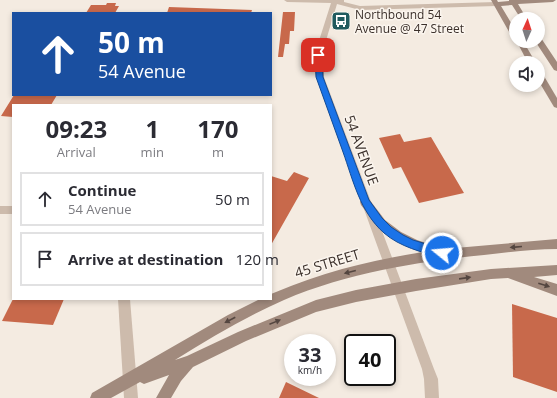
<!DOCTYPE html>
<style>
body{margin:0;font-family:"Open Sans",sans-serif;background:#f7f7f7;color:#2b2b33;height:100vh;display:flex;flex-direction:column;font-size:15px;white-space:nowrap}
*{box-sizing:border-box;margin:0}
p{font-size:13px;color:#7c7c81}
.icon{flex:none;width:22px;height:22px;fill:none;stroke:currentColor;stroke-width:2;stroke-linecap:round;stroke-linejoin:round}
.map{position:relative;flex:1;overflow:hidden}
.drawer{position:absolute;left:12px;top:104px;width:260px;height:196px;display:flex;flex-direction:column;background:#fff;border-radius:0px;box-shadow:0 2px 6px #0003}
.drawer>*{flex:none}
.hud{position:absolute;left:12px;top:12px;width:260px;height:84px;border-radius:0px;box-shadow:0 2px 6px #0003;background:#1a4fa0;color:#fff;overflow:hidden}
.needle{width:26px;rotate:3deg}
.fabs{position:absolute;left:509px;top:12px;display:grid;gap:8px}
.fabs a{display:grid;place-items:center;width:36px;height:36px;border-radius:50%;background:#fff;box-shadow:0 2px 6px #0003;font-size:20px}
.speed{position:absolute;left:284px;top:334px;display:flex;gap:8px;font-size:20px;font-weight:700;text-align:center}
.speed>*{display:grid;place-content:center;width:52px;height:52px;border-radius:50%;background:#fff;box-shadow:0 2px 6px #0003;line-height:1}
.speed small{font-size:10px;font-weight:400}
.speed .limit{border:2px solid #111;border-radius:6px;background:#fff;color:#111}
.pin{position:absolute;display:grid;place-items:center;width:34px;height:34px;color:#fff;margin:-17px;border-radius:8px;box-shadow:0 2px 6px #0006}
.me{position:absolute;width:44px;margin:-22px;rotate:287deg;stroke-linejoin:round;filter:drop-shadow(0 0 3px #0008)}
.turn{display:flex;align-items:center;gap:14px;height:84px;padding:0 20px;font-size:18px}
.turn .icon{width:52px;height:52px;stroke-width:2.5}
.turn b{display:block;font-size:28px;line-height:34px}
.eta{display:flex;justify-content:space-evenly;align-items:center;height:68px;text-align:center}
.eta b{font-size:24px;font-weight:700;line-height:28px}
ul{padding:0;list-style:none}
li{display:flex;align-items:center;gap:12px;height:54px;margin:0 8px 6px;padding:0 12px;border:2px solid #e1e1e2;border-radius:0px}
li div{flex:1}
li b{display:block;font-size:15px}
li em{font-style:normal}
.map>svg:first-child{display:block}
</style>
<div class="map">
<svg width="557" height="398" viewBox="0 0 557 398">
<rect width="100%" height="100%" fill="#f4ebe1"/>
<g fill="#c8694b">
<polygon points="107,3 116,3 115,6 119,6 115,13 86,13 91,5 106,5"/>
<polygon points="169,7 252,10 251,13 167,13"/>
<polygon points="283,12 295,12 294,31 290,31 289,44 285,44 283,57 278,57"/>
<polygon points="14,95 57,95 51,105 13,105 13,117 1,116"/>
<polygon points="400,134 404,142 431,137 464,193 419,203 401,167 393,169 379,138"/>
<polygon points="294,172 309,178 271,245 271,176 287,181"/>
<polygon points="13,299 64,299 53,325 2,321"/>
<polygon points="512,304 557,318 557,392 513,377"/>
<polygon points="286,382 319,398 279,398"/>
</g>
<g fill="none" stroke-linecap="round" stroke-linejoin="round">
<g fill="#cdbbac" fill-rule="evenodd">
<polygon points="284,0 344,0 344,2 360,6 496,2 499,4 496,6 360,10 337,4 324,47 324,77 434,369 438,379 439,398 425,398 424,379 422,369 316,77 317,47 331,3 287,2"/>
<rect x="0" y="206" width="13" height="8"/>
<polygon points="118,299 130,299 138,398 124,398"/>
</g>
<g fill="#a18a7d" fill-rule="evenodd">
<polygon points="491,0 497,0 498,2 509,1 509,0 556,0 553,2 518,4 527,19 521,19 512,5 501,6 516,31 516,39 512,37"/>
<polygon points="538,38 541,38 557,62 557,71 554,70 535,41 538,41"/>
<polygon points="516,40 523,41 536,63 528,63"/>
<polygon points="538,70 541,71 557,98 557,108 554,107 538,80"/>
<path d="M365 198 369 199 385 220 401 232 417 240 444 249 557 239V249C533 249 509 252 484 255 416 262 347 273 284 300 245 317 210 338 175 360L187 356 238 332 316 300 356 290 416 279 491 269 557 265V275L534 277 557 284V296L508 278 491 279 416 291 356 302 316 312 246 341 193 367 181 381 171 398H156L169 375 144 384 140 382 111 398H90L92 393 228 315 260 299H271V294L276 292C323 272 372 260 423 252 394 242 380 230 361 205L360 202 361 199Z"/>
</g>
</g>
<defs><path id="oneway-solid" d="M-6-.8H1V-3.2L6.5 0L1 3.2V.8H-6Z"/></defs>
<g fill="#544640">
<use href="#oneway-solid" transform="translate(516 247) rotate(175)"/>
<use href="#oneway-solid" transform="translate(350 272) rotate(166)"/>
<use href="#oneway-solid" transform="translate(465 278) rotate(-8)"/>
<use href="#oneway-solid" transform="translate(544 285) rotate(18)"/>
<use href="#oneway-solid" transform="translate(230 320) rotate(152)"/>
<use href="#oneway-solid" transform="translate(275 322) rotate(-22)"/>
</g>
<path fill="#1a73e8" stroke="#114b97" d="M318 53 322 55 323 77 369 200 382 218 391 227 403 235 413 240 446 250 447 253 446 256 442 258C422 252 400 247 384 233 360 212 353 180 343 152 334 127 325 102 316 77L315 55Z"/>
<defs>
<symbol id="bus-square" viewBox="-11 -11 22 22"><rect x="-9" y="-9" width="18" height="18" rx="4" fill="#1f5a5e" stroke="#fbf5ee"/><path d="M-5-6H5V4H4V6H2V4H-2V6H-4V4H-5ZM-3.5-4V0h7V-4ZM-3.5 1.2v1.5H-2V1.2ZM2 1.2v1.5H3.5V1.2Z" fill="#fff"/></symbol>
</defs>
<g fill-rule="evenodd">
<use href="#bus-square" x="330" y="10" width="22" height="22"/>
</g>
<g text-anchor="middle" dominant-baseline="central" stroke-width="3" stroke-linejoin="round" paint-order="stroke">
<g font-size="12" fill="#3b302b" stroke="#fbf5ee" text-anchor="start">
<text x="355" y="14">Northbound 54<tspan x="355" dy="14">Avenue @ 47 Street</tspan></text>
</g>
<g font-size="14" fill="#3b302b" stroke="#fbf5ee">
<text transform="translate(362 150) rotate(70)">54 AVENUE</text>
<text transform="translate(327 263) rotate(-17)">45 STREET</text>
</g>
</g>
</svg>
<div class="fabs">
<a><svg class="needle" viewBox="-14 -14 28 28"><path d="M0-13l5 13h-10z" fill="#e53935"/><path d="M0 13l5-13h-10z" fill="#7c7c81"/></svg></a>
<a><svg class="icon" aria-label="sound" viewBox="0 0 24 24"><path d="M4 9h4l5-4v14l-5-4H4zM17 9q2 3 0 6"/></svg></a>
</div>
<div class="speed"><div>33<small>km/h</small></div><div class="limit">40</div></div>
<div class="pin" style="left:318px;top:55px;background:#d93025"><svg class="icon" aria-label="arrive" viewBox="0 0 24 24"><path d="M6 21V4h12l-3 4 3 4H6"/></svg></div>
<svg class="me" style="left:442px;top:253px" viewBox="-20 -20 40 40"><circle r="17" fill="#1a73e8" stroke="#fff" stroke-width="3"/><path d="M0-11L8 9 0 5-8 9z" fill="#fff"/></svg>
<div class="hud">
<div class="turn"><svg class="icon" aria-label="ahead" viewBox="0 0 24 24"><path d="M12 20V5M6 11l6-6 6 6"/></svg><div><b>50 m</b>54 Avenue</div></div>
</div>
<section class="drawer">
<div class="eta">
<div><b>09:23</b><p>Arrival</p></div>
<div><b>1</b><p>min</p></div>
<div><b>170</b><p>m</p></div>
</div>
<ul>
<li><svg class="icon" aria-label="ahead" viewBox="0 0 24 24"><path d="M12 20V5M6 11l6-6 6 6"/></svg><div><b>Continue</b><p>54 Avenue</p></div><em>50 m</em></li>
<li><svg class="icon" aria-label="arrive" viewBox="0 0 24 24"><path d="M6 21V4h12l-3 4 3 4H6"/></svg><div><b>Arrive at destination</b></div><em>120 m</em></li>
</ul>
</section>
</div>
